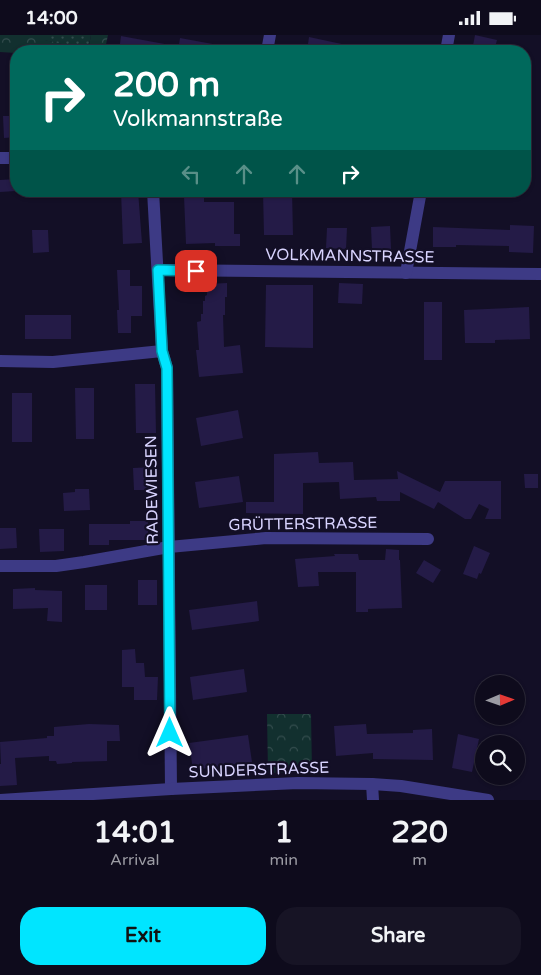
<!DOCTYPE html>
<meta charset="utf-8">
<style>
body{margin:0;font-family:"Varela Round",sans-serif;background:#171425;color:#f1f3f6;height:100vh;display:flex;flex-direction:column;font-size:19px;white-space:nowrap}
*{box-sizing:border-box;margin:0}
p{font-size:16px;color:#9b9ba3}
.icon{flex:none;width:28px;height:28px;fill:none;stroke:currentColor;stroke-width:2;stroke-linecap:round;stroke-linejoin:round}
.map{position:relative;height:765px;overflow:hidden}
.side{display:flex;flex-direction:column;background:#0e0b1c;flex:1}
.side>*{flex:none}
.top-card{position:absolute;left:10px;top:10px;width:521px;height:152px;border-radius:20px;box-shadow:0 1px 4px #0004,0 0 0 1px #2e2b3b;background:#00695c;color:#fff;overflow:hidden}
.needle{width:32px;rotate:88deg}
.fabs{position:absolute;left:475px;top:640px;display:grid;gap:10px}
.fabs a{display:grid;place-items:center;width:50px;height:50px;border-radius:50%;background:#0e0b1c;box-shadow:0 1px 4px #0004,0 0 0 1px #2e2b3b;font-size:25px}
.pin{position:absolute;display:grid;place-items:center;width:42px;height:42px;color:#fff;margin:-21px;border-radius:10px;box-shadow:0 2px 8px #0006}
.me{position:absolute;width:55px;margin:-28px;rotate:0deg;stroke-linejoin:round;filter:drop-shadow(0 0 4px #0008)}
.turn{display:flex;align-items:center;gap:18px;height:105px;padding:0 20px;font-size:22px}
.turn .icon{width:65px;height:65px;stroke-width:2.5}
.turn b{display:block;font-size:35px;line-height:42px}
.lanes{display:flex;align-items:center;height:48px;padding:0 20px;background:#0003;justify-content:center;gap:25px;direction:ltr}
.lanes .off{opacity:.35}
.eta{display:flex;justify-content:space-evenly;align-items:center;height:85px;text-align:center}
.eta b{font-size:30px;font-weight:700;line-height:35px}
.button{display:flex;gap:10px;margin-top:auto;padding:10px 20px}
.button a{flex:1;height:58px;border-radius:20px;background:#00e5ff;color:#111;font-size:20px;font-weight:700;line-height:58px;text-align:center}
.button a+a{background:#171425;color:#f1f3f6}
.status{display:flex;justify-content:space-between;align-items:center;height:35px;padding:0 25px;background:#0e0b1c;direction:ltr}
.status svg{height:14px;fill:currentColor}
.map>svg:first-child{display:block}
</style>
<div class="status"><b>14:00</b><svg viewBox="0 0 49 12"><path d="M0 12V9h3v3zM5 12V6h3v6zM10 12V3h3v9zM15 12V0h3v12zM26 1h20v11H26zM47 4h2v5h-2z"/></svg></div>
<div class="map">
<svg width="541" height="765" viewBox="0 0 541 765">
<defs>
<pattern id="grass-dots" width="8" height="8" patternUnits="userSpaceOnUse" patternTransform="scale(1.25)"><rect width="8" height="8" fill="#12302f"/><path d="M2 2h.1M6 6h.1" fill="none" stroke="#344d4e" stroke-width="1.8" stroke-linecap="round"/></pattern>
<pattern id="forest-crowns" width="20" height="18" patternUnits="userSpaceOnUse" patternTransform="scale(1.25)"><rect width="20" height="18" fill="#12302f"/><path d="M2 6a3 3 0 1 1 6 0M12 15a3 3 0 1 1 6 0" fill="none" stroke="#344d4e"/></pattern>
</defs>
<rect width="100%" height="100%" fill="#130f26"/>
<polygon fill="url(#grass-dots)" points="45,0 91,0 88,15 44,5"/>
<g fill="url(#forest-crowns)">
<polygon points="0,0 45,0 45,5 93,16 16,16 16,18 0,17"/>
<polygon points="91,0 108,0 105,14 89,11"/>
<polygon points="267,679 311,679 312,737 268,738"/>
</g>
<g fill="#241b47">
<polygon points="475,0 497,5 494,16 472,16"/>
<polygon points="121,1 170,10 169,16 119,16"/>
<polygon points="309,2 351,11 350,16 307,16"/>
<polygon points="180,3 218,10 218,16 178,16"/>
<polygon points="3,81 16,81 16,102 4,103"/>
<polygon points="16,144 16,156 0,157 0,145"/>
<polygon points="121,156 138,156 142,208 123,209"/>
<polygon points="263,156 292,156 293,200 264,200"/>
<polygon points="204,160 204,167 234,167 234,199 240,199 240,211 215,211 215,208 186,209 184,161"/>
<polygon points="510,190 534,191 533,218 509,217 509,211 456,210 456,212 433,212 433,192 510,195"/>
<polygon points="390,191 391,214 372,215 371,192"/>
<polygon points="327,193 347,193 346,214 326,213"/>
<polygon points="32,195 48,195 49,217 33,218"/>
<polygon points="117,235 130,235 130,251 142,251 142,281 131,281 131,298 118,298 117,275 119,275"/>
<polygon points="227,248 227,262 225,262 225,280 223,280 224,312 240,310 243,338 199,342 196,315 199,315 197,287 201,286 201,279 203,279 203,266 205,266 205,261 207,260 207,249"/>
<polygon points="339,248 363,249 362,269 338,268"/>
<polygon points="266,250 313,250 313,313 265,312"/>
<rect x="424" y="267" width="18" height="58"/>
<polygon points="529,272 530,304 495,305 495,308 465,308 464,275"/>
<rect x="25" y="280" width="46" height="24"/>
<polygon points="135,349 155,349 156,398 136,398"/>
<polygon points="75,353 94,353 94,404 76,404"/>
<rect x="12" y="358" width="20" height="49"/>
<polygon points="238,375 243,403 201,411 196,383"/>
<polygon points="318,417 319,428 353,427 354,445 398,444 397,436 440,457 445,446 501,446 501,484 485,484 489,474 479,469 471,484 465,484 438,467 434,474 400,457 400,466 377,466 376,462 340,464 339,447 303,448 303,479 246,478 246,467 274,467 274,419"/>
<polygon points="154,432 155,455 134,455 133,433"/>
<polygon points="524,439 538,439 538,453 525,453"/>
<polygon points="239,441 243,467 199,473 195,447"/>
<polygon points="75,454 89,454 90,475 64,476 63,458 75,457"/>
<polygon points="130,486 148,486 148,505 109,505 109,510 89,510 89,489 130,489"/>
<polygon points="0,493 16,493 17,513 0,514"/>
<polygon points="39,494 64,494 64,516 40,517"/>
<polygon points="474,511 490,518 481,539 479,538 477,544 463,539"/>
<polygon points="386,514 399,515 399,525 400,525 402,573 368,574 368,577 356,577 356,537 318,537 319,551 298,552 295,524 335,521 334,519 358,519 359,525 385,525"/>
<polygon points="424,525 441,535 433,548 416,538"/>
<rect x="138" y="545" width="19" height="25"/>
<rect x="85" y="550" width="22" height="25"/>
<polygon points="35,553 35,555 62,556 62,587 47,586 48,573 13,574 13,554"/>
<polygon points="257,566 259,586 192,595 189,575"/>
<polygon points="135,614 136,628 144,628 145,642 158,642 157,665 134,665 134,652 122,652 122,615"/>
<polygon points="244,634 247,657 193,665 190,642"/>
<polygon points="89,689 119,690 120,706 107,706 107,726 72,727 72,728 57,729 56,726 49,726 49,721 15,723 17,750 0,751 0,729 1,729 0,707 47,703 47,701 54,701 54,692"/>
<polygon points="366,689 367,699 413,698 413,695 432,694 433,725 373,724 373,718 336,721 334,691"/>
<polygon points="458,699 479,704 472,737 452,733"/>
<polygon points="248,700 252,727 193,735 189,708"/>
</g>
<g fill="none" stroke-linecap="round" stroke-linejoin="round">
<g stroke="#3d3a85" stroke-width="12">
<polyline points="267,16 270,0"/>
<polyline points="446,16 449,0"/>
<polyline points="0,123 16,123"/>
<polyline points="153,156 162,316 167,333 171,754"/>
<polyline points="158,235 541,239"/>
<polyline points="406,238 421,156"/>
<polyline points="0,326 53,327 162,316"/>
<polyline points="0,531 56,531 84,527 169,512 266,503 428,504"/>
<polyline points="372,749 373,765"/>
<polyline points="0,765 171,754 298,748 372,749 401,751 488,765"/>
</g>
</g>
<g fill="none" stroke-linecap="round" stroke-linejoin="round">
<defs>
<polyline id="route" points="170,698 167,333 162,316 158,235 196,236"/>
</defs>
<use href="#route" stroke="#0095a6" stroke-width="12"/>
<use href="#route" stroke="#00e5ff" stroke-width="9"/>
</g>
<g text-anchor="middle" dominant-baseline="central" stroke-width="4.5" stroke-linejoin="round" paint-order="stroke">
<g font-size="16" fill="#d9d4ff" stroke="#130f26">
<text transform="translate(350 221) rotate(1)">VOLKMANNSTRASSE</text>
<text transform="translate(152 455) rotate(-91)">RADEWIESEN</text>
<text transform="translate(303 489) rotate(-1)">GRÜTTERSTRASSE</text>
<text transform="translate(259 735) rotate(-2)">SUNDERSTRASSE</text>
</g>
</g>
</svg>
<div class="fabs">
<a><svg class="needle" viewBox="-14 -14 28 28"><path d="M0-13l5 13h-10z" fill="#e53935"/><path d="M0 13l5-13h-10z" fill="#9b9ba3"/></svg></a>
<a><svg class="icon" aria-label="search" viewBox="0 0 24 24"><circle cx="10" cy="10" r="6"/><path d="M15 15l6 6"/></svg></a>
</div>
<div class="pin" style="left:196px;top:236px;background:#d93025"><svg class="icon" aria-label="arrive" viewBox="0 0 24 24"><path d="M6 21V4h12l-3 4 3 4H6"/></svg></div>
<svg class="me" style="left:170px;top:698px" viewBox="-20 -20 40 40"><path d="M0-17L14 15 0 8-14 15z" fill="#00e5ff" stroke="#fff" stroke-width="4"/></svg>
<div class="top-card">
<div class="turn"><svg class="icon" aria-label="right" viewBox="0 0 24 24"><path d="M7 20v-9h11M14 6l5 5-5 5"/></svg><div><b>200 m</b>Volkmannstraße</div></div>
<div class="lanes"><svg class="icon off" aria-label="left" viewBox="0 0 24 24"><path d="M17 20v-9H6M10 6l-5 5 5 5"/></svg><svg class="icon off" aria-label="ahead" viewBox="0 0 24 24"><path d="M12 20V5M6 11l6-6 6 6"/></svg><svg class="icon off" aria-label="ahead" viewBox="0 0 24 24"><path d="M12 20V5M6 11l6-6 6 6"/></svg><svg class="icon" aria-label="right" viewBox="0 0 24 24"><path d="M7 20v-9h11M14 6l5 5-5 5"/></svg></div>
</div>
</div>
<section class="side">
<div class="eta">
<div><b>14:01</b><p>Arrival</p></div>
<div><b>1</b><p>min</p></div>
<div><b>220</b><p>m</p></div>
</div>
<div class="button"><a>Exit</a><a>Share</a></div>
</section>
